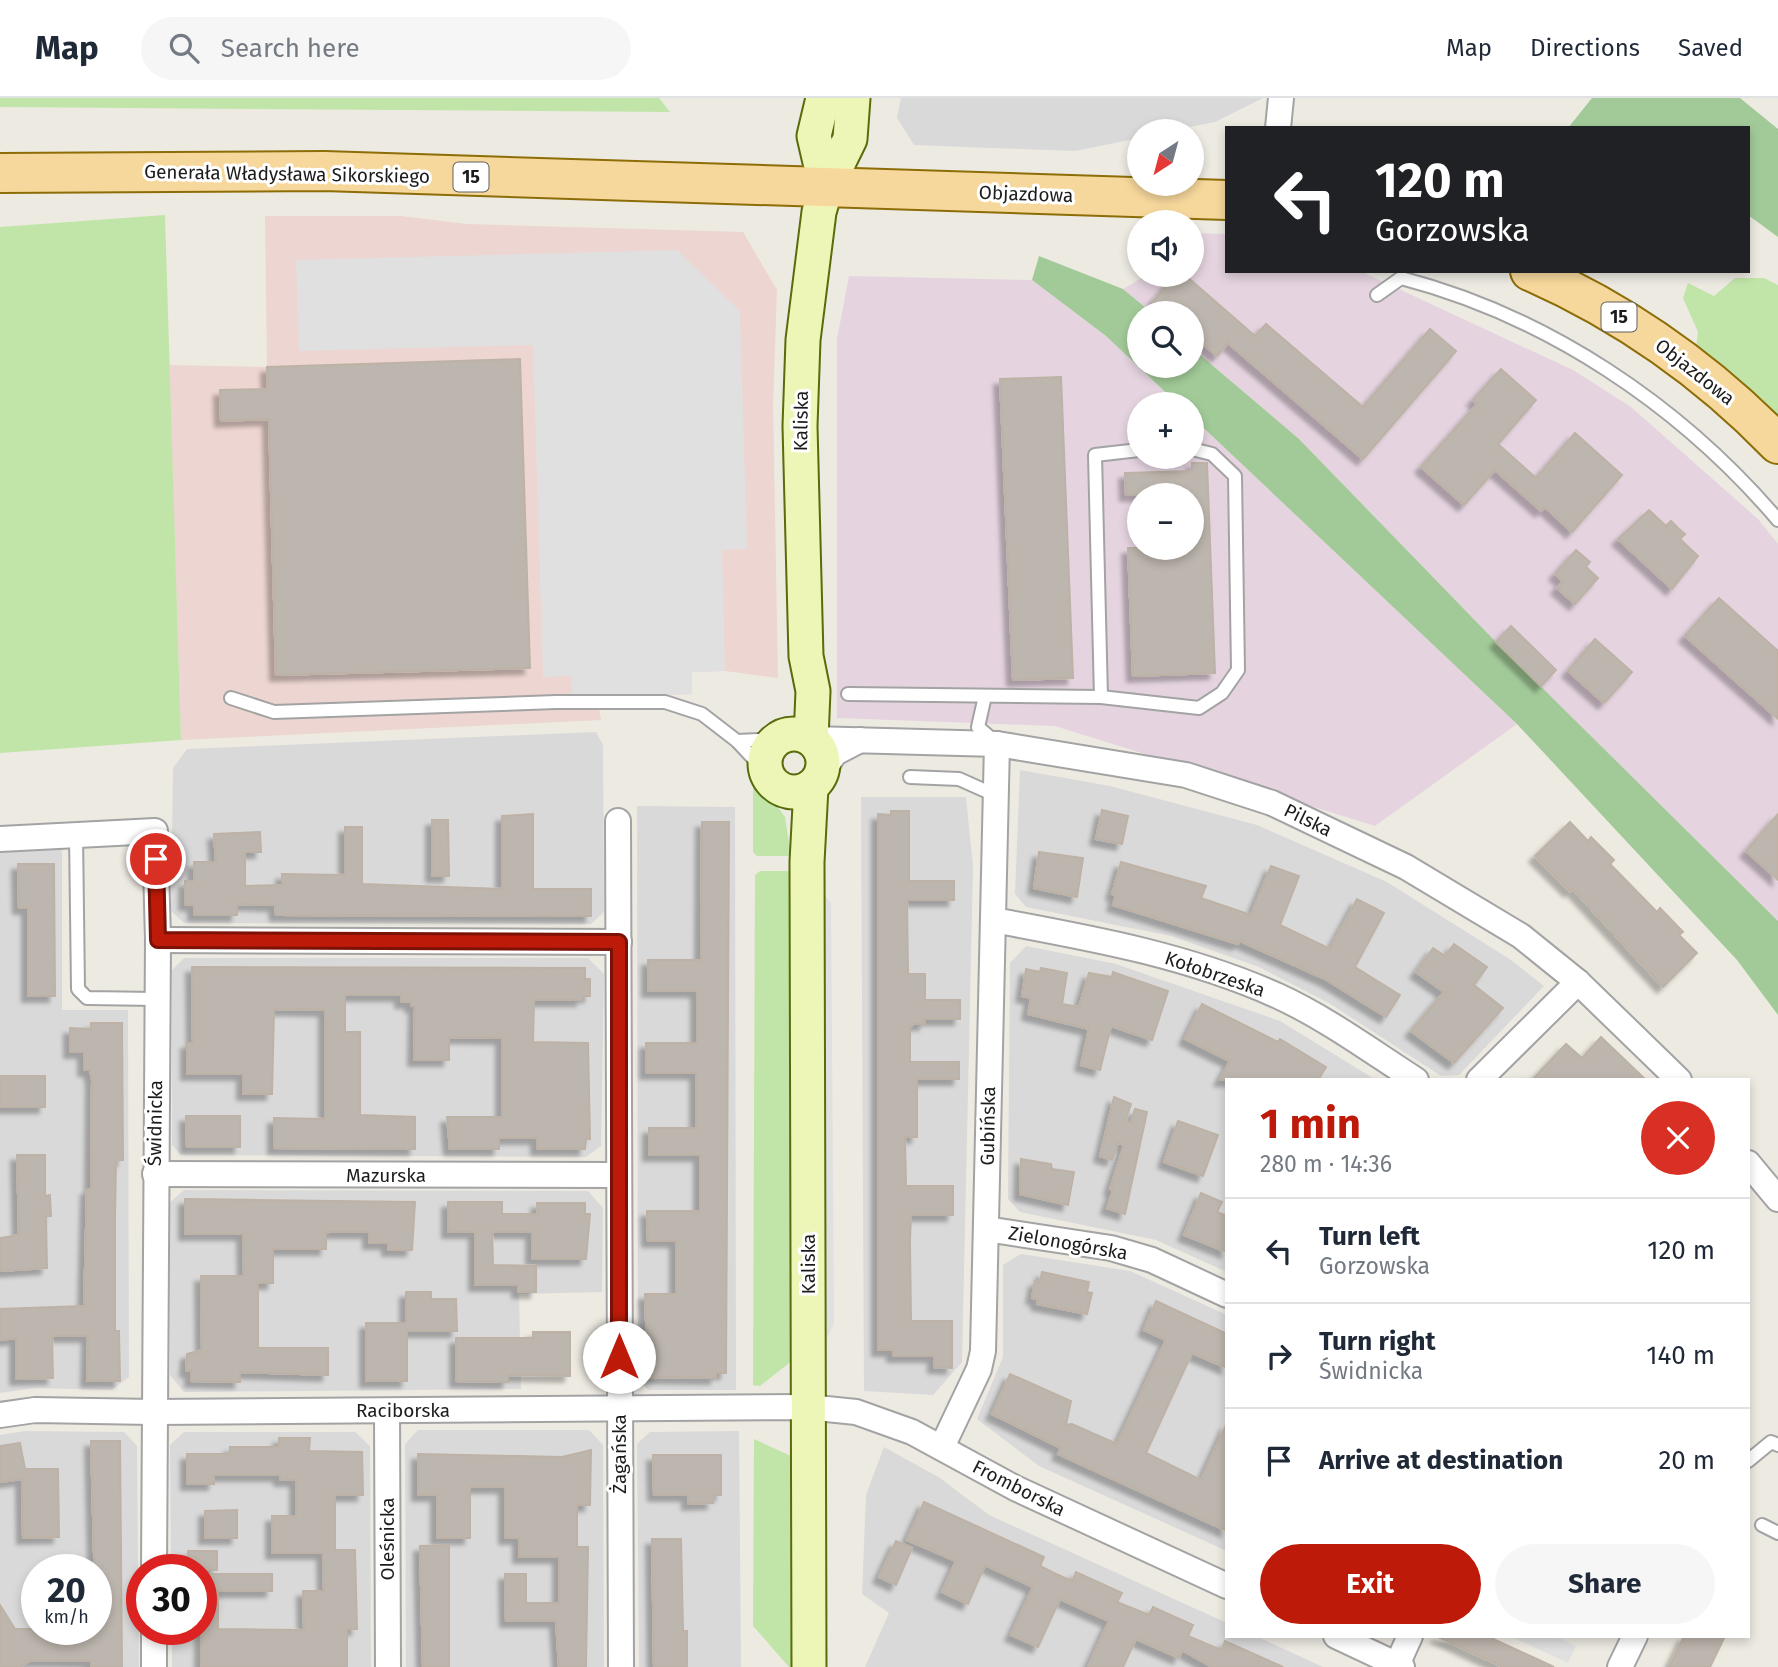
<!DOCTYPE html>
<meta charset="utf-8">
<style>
body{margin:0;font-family:"Fira Sans",sans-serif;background:#f6f6f7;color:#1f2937;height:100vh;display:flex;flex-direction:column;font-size:26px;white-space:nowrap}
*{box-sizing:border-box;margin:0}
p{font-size:23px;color:#747a83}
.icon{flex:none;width:38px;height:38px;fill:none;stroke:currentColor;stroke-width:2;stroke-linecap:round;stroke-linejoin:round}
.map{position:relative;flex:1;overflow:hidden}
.side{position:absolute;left:1225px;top:980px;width:525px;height:560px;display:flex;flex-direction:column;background:#fff;border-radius:0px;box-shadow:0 4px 10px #0003}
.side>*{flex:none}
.guide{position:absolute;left:1225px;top:28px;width:525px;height:147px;border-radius:0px;box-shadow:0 4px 10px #0003;background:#202124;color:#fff;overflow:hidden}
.needle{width:46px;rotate:216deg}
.buttons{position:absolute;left:1127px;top:21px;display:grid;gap:14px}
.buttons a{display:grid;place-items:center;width:77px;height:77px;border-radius:50%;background:#fff;box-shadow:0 4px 10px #0003;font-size:35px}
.speed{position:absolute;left:21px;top:1456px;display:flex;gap:14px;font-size:35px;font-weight:700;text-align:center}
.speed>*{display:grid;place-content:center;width:91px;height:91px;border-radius:50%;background:#fff;box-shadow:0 4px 10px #0003;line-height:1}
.speed small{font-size:18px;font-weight:400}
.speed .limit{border:10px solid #d22;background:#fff;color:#111}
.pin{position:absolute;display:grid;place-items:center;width:60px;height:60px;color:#fff;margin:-30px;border:4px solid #fff;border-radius:50%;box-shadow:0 2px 7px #0007}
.me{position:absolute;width:77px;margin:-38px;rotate:0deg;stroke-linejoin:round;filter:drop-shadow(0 0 5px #0008)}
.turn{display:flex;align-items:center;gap:24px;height:147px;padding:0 35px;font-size:32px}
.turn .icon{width:91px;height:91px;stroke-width:2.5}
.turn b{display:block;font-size:49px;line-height:60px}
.round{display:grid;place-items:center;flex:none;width:74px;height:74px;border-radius:37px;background:#f6f6f7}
.head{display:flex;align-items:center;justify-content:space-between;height:119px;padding:0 35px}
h1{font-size:42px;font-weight:700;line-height:52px;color:#be1a09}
.cta{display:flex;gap:14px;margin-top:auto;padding:14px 35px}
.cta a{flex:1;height:80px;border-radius:42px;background:#be1a09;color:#fff;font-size:28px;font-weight:700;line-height:80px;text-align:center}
.cta a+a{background:#f6f6f7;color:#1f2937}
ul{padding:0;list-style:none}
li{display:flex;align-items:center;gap:21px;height:105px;padding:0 35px;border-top:2px solid #e0e1e3}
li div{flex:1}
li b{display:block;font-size:26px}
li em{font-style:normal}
header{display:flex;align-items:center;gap:42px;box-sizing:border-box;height:98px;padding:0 35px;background:#fff;border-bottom:2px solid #e0e1e3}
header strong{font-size:33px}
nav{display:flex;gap:38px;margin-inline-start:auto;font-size:24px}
.search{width:490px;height:63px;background:#f6f6f7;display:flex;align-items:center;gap:18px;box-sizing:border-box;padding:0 24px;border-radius:38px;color:#747a83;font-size:26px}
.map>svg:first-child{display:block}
</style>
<header>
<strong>Map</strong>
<div class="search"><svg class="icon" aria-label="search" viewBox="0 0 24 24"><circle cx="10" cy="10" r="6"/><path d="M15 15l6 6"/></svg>Search here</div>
<nav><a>Map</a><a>Directions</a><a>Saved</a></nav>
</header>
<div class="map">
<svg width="1778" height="1569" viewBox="0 0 1778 1569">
<defs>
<filter id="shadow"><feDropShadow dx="-6" dy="6" stdDeviation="2" flood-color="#0004"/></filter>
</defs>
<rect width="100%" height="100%" fill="#edeae2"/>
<g fill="#dad9d9" fill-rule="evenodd">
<polygon points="901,0 1263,0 1215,24 1170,33 1139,33 1139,40 1075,53 914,47 897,20"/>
<polygon points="596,634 603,647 604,814 591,826 184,825 171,813 173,670 187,651"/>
<polygon points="1020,672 1110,688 1257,727 1387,784 1511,862 1544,888 1459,977 1441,978 1329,905 1259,869 1171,838 1026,809 1015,796"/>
<polygon points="861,699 966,699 973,768 962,1264 933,1297 864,1293"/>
<polygon points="637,708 735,709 736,1292 648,1292 638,1281"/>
<polygon points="62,746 62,912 128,912 129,1279 112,1292 35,1290 0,1295 0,750"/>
<polygon points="1026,848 1116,866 1280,923 1376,982 1227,982 1227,1174 1156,1142 1020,1114 1008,1101 1010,865"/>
<polygon points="184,860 588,860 604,876 601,1048 586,1059 181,1057 172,1047 172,872"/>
<polygon points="184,1092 588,1093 603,1110 602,1194 519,1196 521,1291 184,1294 170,1277 169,1105"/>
<polygon points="1021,1156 1130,1173 1227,1217 1227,1453 1039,1368 977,1321 1003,1259 1003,1167"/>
<polygon points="418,1332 589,1332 603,1347 604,1569 406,1569 405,1346"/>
<path d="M26 1333 124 1334 137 1348 139 1569H0V1337ZM37 1472H96V1531H37Z"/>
<polygon points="739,1333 741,1569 639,1569 637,1346 650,1334"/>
<polygon points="184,1334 355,1334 370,1348 371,1569 172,1569 172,1531 201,1531 201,1472 171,1472 170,1347"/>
<polygon points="884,1349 940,1380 989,1417 1227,1525 1227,1538 1256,1538 1323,1569 865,1569 889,1515 862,1496 866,1397"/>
</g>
<polygon fill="#edd5d1" points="265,118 401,118 467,126 743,134 777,192 773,306 778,580 725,573 692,574 692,596 597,599 601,622 181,642 169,267 267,269"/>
<g fill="#e5d4e0" fill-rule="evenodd">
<polygon points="1192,135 1227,136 1227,173 1360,173 1573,272 1631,309 1758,421 1778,446 1778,823 1496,544 1299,341 1192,250 1192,215 1152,215 1123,191 1147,177 1192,177"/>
<path d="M849 178 1032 182 1106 238 1178 306H1139V359H1192V319L1517 626 1375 728 1055 628 837 620V241ZM1139 397H1192V450H1139Z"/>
</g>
<g fill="#c1e5a9">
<polygon points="0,0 659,0 670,14 0,9"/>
<polygon points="165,117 181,642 0,655 0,129"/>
<polygon points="1735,180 1764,180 1778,187 1778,318 1696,249 1698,234 1683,200 1688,185 1714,198"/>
<polygon points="753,675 785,719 791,758 757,758 753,754"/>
<polygon points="760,773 792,773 793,1262 760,1288 753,1287 755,777"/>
<polygon points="754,1341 793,1359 794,1569 789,1569 753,1528"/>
</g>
<g fill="#a2ca98">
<polygon points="1592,0 1740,0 1778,31 1778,139 1748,117 1748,30 1568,30"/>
<polygon points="1039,158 1123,191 1152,215 1139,215 1139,268 1192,268 1192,250 1299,341 1496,544 1778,823 1778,917 1737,862 1517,626 1192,319 1192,306 1178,306 1106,238 1032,182"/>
</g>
<g fill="#e0e0e0">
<polygon points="677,152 740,213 747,451 722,452 725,573 692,574 692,596 572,600 571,578 543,579 533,247 299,253 296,162"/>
<polygon points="823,795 831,805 834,1225 824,1246"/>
<polygon points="1510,1538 1555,1538 1576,1548 1568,1565"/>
</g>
<g fill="#bdb6ae" stroke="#bdb2a5" stroke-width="2" filter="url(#shadow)">
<polygon points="1175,177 1185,177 1255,238 1266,226 1363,309 1430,231 1456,253 1363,361 1228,245 1217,258 1192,236 1192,215 1168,215 1153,203"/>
<polygon points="520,261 530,570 276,577 269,321 221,323 220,292 268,291 267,269"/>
<polygon points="1501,271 1536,302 1498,346 1536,380 1575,335 1622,377 1572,434 1545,409 1541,413 1495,372 1464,407 1421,369 1477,306 1473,302"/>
<polygon points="1061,279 1073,580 1013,582 1000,281"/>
<polygon points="1192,365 1207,365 1215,575 1133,578 1128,450 1192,450 1192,397 1126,397 1125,375 1192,373"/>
<polygon points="1649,412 1666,428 1671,423 1678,430 1685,436 1680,441 1698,458 1672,491 1618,441"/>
<polygon points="1576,452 1590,464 1586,469 1598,480 1575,506 1557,490 1563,483 1555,476"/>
<polygon points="1719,500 1778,553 1778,621 1685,538"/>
<polygon points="1511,528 1556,572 1541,588 1496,544"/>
<polygon points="1595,541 1632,574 1604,605 1568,573"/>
<polygon points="1102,712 1128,718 1122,746 1096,741"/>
<polygon points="891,713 909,713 909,783 954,783 954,802 907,802 908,876 925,876 925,902 960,902 960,921 925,921 925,926 913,926 910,929 910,964 959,964 959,981 917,981 917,1039 905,1039 906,1088 953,1088 953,1117 911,1117 910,1143 911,1223 952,1223 952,1270 934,1269 934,1258 893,1258 893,1252 878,1252 878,716 891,717"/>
<polygon points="533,716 533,791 591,791 591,818 276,817 275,807 237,806 237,817 194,817 194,807 185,806 185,783 194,783 194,764 216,764 214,736 260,734 261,754 245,754 245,788 282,787 282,776 345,777 345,729 362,729 362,786 502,791 502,718"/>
<polygon points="1778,716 1778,782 1746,753"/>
<polygon points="432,722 448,722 449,778 432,778"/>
<polygon points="702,724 729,724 726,1275 716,1275 716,1280 648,1279 645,1196 676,1196 676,1143 648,1143 647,1113 700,1113 700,1057 649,1057 649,1030 696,1030 696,975 646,975 646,945 697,945 697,893 648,893 648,862 701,862"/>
<polygon points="1570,724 1588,743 1591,739 1614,762 1610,766 1657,814 1660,810 1683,834 1679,837 1697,855 1663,889 1572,790 1570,793 1535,758"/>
<polygon points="1039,754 1083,760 1077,799 1034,790"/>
<polygon points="1121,764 1206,788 1201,800 1251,817 1271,768 1299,778 1280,827 1330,851 1357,801 1384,815 1355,869 1400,897 1386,919 1325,881 1240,843 1238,846 1113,807 1116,797 1112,796"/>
<polygon points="18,766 54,766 55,898 28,898 28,810 19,810"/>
<polygon points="1454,846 1487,869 1474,887 1503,910 1454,965 1411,933 1444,894 1416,874 1433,850 1445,858"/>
<polygon points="192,869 585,870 585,881 590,881 590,898 582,898 582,902 534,902 533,944 588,945 590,1041 586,1041 585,1051 537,1051 537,1040 499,1040 499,1051 450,1051 447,1019 502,1019 502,940 449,939 449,962 414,962 415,908 411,908 411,904 401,904 401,897 345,897 345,934 360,934 360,1017 415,1019 415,1051 274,1050 274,1020 325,1021 325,912 274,911 272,996 243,996 243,976 187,976 187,945 193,945"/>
<polygon points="1041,870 1067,875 1062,906 1079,909 1089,875 1112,879 1113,874 1168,893 1152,942 1111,928 1100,972 1081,967 1089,931 1028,916 1031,900 1022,898 1026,871 1040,874"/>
<polygon points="1202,906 1278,944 1280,941 1326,969 1318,982 1220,982 1230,963 1185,941"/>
<polygon points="91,925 122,925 123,1062 116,1062 115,1119 115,1233 119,1233 120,1283 87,1283 88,1238 52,1238 53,1280 16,1281 16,1240 0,1242 0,1211 84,1208 87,1091 91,1091 92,982 90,972 84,972 84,954 70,954 70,930 91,931"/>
<polygon points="1601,939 1646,982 1532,982 1566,946 1582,960"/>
<rect x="0" y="978" width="45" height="31"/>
<polygon points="1114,999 1131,1006 1125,1023 1131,1025 1135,1011 1147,1014 1125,1116 1107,1110 1113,1092 1110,1091 1124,1047 1118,1045 1112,1062 1100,1058"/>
<polygon points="186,1018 240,1018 240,1049 187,1049"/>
<polygon points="1178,1023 1218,1037 1203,1078 1164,1064"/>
<polygon points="17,1057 45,1057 45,1098 50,1097 51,1118 46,1118 47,1170 0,1173 0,1140 19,1137"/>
<polygon points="1021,1061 1051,1066 1052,1071 1074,1074 1068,1107 1020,1096"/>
<polygon points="1201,1095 1222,1104 1217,1114 1227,1118 1227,1154 1184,1137"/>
<polygon points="185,1101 415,1104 412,1152 388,1152 388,1145 369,1145 369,1134 329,1134 326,1135 326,1151 273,1151 273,1185 258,1185 258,1250 328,1250 328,1277 240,1274 240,1284 191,1283 191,1273 186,1273 187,1256 202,1252 201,1178 244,1178 243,1136 185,1136"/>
<polygon points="448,1104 502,1104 502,1116 538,1116 537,1105 585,1105 585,1116 590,1116 586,1161 532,1161 532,1134 492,1134 493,1167 536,1168 536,1194 518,1194 518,1187 475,1187 475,1134 448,1134"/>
<polygon points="1042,1174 1089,1184 1087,1194 1092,1195 1087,1216 1037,1206 1038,1201 1032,1200 1035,1183 1040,1184"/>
<polygon points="406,1194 431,1194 431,1201 456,1201 457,1233 407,1233 407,1283 366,1283 366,1225 406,1225"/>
<polygon points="1156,1203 1227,1236 1227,1270 1192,1255 1146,1355 1201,1382 1227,1325 1227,1433 1058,1356 1061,1350 992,1316 1010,1276 1071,1303 1066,1327 1072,1326 1117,1346 1166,1242 1144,1232"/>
<polygon points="533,1234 570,1234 570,1278 508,1277 508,1284 456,1283 456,1240 533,1240"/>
<polygon points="279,1340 310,1340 309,1353 362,1354 363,1397 335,1397 335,1452 355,1452 357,1531 347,1531 347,1569 201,1569 201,1476 272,1476 272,1493 218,1493 218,1531 304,1532 303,1493 324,1493 323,1455 272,1455 272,1418 296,1418 296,1382 280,1382 280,1377 214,1377 214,1386 187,1386 187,1356 230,1356 230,1349 279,1349"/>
<polygon points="91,1343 120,1343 122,1569 91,1569 91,1563 31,1562 20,1569 0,1569 0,1507 15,1531 96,1531"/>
<polygon points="20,1345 25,1371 58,1371 59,1439 23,1440 22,1381 0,1384 0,1348"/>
<polygon points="591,1352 590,1407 577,1407 577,1449 588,1449 586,1569 559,1569 556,1523 506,1523 505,1476 526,1476 526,1505 559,1505 559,1459 519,1459 519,1440 505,1440 505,1389 470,1389 470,1440 437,1440 437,1397 418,1397 418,1356 562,1359"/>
<polygon points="653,1357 721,1357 721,1397 712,1397 713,1405 688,1406 688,1397 654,1397"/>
<polygon points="924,1404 1044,1459 1040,1468 1056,1476 1072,1483 1076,1474 1122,1495 1117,1504 1149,1517 1153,1509 1193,1527 1188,1538 1221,1552 1225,1543 1283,1569 1212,1569 1182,1552 1179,1560 1136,1541 1123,1569 1088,1569 1109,1523 1060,1501 1038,1549 1011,1537 1033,1489 985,1467 968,1506 942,1494 956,1463 907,1442"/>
<polygon points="237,1412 237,1440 205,1440 205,1413"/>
<polygon points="652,1441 681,1441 683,1533 687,1533 687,1569 654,1569"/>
<polygon points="896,1443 912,1450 896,1487 879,1479"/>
<polygon points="449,1447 449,1569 423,1569 420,1448"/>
<rect x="188" y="1453" width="29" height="19"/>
<polygon points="1436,1538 1487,1538 1554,1569 1503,1569"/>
<polygon points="1684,1538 1725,1538 1710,1569 1669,1569"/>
</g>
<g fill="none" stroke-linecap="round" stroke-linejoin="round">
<defs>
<g id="lane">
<path d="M1377 197 1401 180C1547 218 1680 307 1778 422"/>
<polyline points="848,596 1101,599 1199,610 1222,595 1238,572 1235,378 1212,356 1192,351"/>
<polyline points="985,598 978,629 994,643"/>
<polyline points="1101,599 1095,357 1139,352"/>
<polyline points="231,600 274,614 556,604 665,604 702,616 737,643 766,674"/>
<polyline points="737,643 777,641"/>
<polyline points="910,679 959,681 997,698"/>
<polyline points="76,736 78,891 87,900 157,901"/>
<polyline points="1748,1363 1771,1344 1778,1347"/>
<polyline points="1762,1427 1778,1435"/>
</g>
<g id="street">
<polyline points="1278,30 1281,0"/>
<polyline points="811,641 997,646 1186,677 1272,705 1406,769 1521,838 1578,884 1679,982"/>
<polyline points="822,674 835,655 860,642"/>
<polyline points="618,723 621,1569"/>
<polyline points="0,741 155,733 158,842 154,1472"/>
<path d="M993 822C1090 840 1187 857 1278 898 1326 920 1371 953 1416 982"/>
<polyline points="158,842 619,844"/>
<polyline points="1479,982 1578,884"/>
<polyline points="1748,1065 1778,1101"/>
<polyline points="155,1076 618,1077"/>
<polyline points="986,1131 1111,1150 1152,1162 1227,1197"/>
<polyline points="387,1313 388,1569"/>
<polyline points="0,1317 35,1312 153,1314 807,1309 856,1314 912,1334 1015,1390 1227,1488"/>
<polyline points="942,1349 979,1271 983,1253 997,646"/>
<polyline points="154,1531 154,1569"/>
<polyline points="1336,1538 1402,1569"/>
<polyline points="1397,1567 1410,1538"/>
<polyline points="1620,1569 1635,1538"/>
</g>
<g id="secondary">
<polyline points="823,0 814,38 826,90"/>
<circle cx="794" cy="665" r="29"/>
<polyline points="811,641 813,593 806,558 800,328 803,242 819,114 826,90 850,41 853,0"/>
<polyline points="809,1569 807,764 811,689"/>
</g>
<g id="primary">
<polyline points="0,75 324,73 1227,102"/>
<path d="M1530 173C1623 214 1707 273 1778 346"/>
</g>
</defs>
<use href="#lane" stroke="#a3a3a3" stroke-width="16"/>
<use href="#street" stroke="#a3a3a3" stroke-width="28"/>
<use href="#secondary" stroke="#586c0a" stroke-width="37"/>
<use href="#primary" stroke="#8c6d07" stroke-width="42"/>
<use href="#lane" stroke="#fff" stroke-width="12"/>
<use href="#street" stroke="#fff" stroke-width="24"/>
<use href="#secondary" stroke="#edf6b6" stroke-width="33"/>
<use href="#primary" stroke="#f7d89c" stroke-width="38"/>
</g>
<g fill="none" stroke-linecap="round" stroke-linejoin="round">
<defs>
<polyline id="route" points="156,761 158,842 619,844 619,1259"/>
</defs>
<use href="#route" stroke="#7c1106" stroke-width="18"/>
<use href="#route" stroke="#be1a09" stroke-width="12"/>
</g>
<g text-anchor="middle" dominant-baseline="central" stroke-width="6" stroke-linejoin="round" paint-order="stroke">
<g fill="#fff" stroke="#606060" stroke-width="2">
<rect x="453.5" y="64.5" width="35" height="29" rx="5"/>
<rect x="1601.5" y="204.5" width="35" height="29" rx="5"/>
</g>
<g font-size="18" font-weight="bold" fill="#1c1c1c">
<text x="471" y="79">15</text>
<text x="1619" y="219">15</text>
</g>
<g font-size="19" fill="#1c1c1c" stroke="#fff">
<text transform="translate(287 76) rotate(1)">Generała Władysława Sikorskiego</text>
<text transform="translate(1026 96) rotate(2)">Objazdowa</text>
<text transform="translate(1695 274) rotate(38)">Objazdowa</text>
<text transform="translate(801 323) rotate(-89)">Kaliska</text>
<text transform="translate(1308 722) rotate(26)">Pilska</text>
<text transform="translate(1215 876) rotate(19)">Kołobrzeska</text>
<text transform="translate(155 1025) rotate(-89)">Świdnicka</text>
<text transform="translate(988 1028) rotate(-89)">Gubińska</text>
<text x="386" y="1077">Mazurska</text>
<text transform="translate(1068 1145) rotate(10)">Zielonogórska</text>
<text transform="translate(808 1166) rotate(-90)">Kaliska</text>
<text x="403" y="1312">Raciborska</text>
<text transform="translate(619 1356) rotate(-90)">Żagańska</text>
<text transform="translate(1019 1390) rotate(27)">Fromborska</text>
<text transform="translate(387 1441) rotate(-90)">Oleśnicka</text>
</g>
</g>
</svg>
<div class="buttons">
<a><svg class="needle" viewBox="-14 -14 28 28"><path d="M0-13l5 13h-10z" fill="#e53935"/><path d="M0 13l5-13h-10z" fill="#747a83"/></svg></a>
<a><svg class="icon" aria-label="sound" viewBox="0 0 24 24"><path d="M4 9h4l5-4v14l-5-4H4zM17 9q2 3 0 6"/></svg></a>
<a><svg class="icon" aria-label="search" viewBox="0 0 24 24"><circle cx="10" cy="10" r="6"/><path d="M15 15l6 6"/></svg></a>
<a>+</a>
<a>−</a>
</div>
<div class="speed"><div>20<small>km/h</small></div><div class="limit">30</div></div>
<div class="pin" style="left:156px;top:761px;background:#d93025"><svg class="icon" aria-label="arrive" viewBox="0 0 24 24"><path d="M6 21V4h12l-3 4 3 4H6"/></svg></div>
<svg class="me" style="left:619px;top:1259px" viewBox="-20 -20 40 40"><circle r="19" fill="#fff"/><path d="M0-13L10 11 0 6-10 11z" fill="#be1a09"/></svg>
<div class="guide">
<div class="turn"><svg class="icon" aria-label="left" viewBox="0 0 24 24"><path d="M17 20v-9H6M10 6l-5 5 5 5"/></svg><div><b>120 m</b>Gorzowska</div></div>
</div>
<section class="side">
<div class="head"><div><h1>1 min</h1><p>280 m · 14:36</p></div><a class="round" style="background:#d93025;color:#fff"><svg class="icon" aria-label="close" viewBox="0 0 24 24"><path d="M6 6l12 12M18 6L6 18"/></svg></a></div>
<ul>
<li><svg class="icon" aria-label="left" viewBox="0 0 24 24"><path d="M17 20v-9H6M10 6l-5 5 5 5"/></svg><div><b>Turn left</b><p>Gorzowska</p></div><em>120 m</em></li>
<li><svg class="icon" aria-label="right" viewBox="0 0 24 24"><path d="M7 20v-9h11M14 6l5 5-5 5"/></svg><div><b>Turn right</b><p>Świdnicka</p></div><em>140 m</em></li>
<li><svg class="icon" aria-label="arrive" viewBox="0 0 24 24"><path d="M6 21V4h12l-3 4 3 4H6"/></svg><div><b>Arrive at destination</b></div><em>20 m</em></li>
</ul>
<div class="cta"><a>Exit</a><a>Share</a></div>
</section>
</div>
